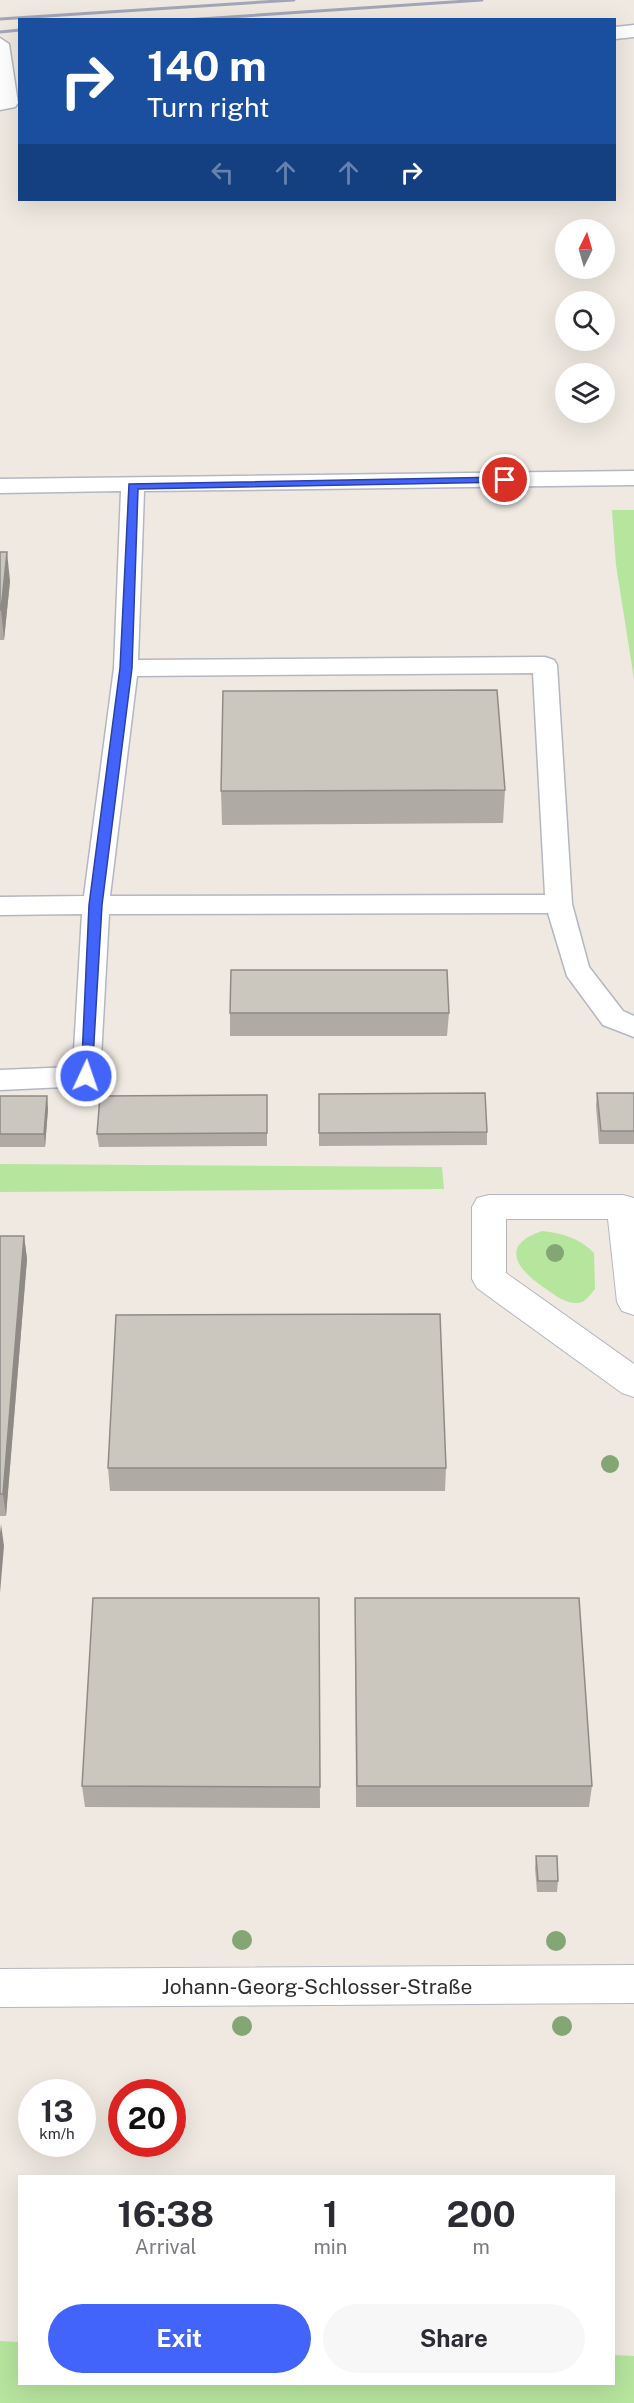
<!DOCTYPE html>
<meta charset="utf-8">
<style>
body{margin:0;font-family:"Public Sans",sans-serif;background:#f7f7f7;color:#2b2b33;height:100vh;display:flex;flex-direction:column;font-size:22px;white-space:nowrap}
*{box-sizing:border-box;margin:0}
p{font-size:20px;color:#7c7c81}
.icon{flex:none;width:33px;height:33px;fill:none;stroke:currentColor;stroke-width:2;stroke-linecap:round;stroke-linejoin:round}
.map{position:relative;flex:1;overflow:hidden}
.panel{position:absolute;left:18px;top:2175px;width:597px;height:210px;display:flex;flex-direction:column;background:#fff;border-radius:0px;box-shadow:0 6px 24px #0002}
.panel>*{flex:none}
.top-card{position:absolute;left:18px;top:18px;width:598px;height:183px;border-radius:0px;box-shadow:0 6px 24px #0002;background:#1a4fa0;color:#fff;overflow:hidden}
.needle{width:39px;rotate:5deg}
.fabs{position:absolute;left:555px;top:219px;display:grid;gap:12px}
.fabs a{display:grid;place-items:center;width:60px;height:60px;border-radius:50%;background:#fff;box-shadow:0 6px 24px #0002;font-size:30px}
.speed{position:absolute;left:18px;top:2079px;display:flex;gap:12px;font-size:30px;font-weight:700;text-align:center}
.speed>*{display:grid;place-content:center;width:78px;height:78px;border-radius:50%;background:#fff;box-shadow:0 6px 24px #0002;line-height:1}
.speed small{font-size:15px;font-weight:400}
.speed .limit{border:9px solid #d22;background:#fff;color:#111}
.pin{position:absolute;display:grid;place-items:center;width:51px;height:51px;color:#fff;margin:-26px;border:3px solid #fff;border-radius:50%;box-shadow:0 2px 6px #0007}
.me{position:absolute;width:66px;margin:-33px;rotate:3deg;stroke-linejoin:round;filter:drop-shadow(0 0 4px #0008)}
.turn{display:flex;align-items:center;gap:21px;height:126px;padding:0 30px;font-size:27px}
.turn .icon{width:78px;height:78px;stroke-width:2.5}
.turn b{display:block;font-size:42px;line-height:51px}
.lanes{display:flex;align-items:center;height:57px;padding:0 30px;background:#0003;justify-content:center;gap:30px;direction:ltr}
.lanes .off{opacity:.35}
.eta{display:flex;justify-content:space-evenly;align-items:center;height:102px;text-align:center}
.eta b{font-size:36px;font-weight:700;line-height:42px}
.cta{display:flex;gap:12px;margin-top:auto;padding:12px 30px}
.cta a{flex:1;height:69px;border-radius:36px;background:#4264fb;color:#fff;font-size:24px;font-weight:700;line-height:69px;text-align:center}
.cta a+a{background:#f7f7f7;color:#2b2b33}
.map>svg:first-child{display:block}
</style>
<div class="map">
<svg width="634" height="2403" viewBox="0 0 634 2403">
<rect width="100%" height="100%" fill="#efe9e1"/>
<g fill="#b6e59e">
<polygon points="612,510 634,510 634,679 616,565"/>
<polygon points="0,1164 442,1167 444,1189 0,1192"/>
<path d="M542 1231C563 1233 579 1238 594 1253L595 1289C590 1295 585 1303 577 1303 564 1304 553 1293 543 1287 516 1268 500 1245 542 1231Z"/>
<polygon points="0,2341 19,2342 20,2384 614,2384 614,2355 634,2356 634,2403 0,2403"/>
</g>
<g fill="none" stroke-linecap="round" stroke-linejoin="round">
<defs>
<g id="lane">
<polygon points="634,25 634,37 615,39 615,27"/>
<polygon points="0,38 9,44 18,103 15,107 0,110"/>
<path d="M634 471V485L144 491 138 660 545 657 554 660 557 665 572 904 589 967 623 1011 634 1016V1037L603 1025 567 976 548 913 109 914 100 1076 96 1083 86 1086 0 1090V1070L73 1067 82 914 0 915V897L84 896 114 668 121 491 0 493V479ZM533 673 545 895 110 896 137 676Z"/>
</g>
<g id="street">
<polygon points="489,1195 623,1195 634,1198 634,1315 622,1311 617,1302 608,1219 506,1219 506,1273 634,1364 634,1397 622,1393 477,1288 472,1279 472,1207 477,1198"/>
<polygon points="634,1965 634,2003 0,2007 0,1969"/>
</g>
</defs>
<use href="#lane" stroke="#b4b7c1" stroke-width="3"/>
<use href="#street" stroke="#b4b7c1" stroke-width="2"/>
<use href="#lane" fill="#fff" fill-rule="evenodd"/>
<use href="#street" fill="#fff" fill-rule="evenodd"/>
<g stroke="#a3a6b8" stroke-width="3">
<polyline points="0,19 294,0"/>
<polyline points="185,20 482,0"/>
<polyline points="0,32 20,30"/>
</g>
</g>
<g fill="#84a574">
<circle cx="555" cy="1253" r="9"/>
<circle cx="610" cy="1464" r="9"/>
<circle cx="242" cy="1940" r="10"/>
<circle cx="556" cy="1941" r="10"/>
<circle cx="242" cy="2026" r="10"/>
<circle cx="562" cy="2026" r="10"/>
</g>
<g fill="#afaba4">
<polygon points="0,552 10,581 4,640 0,640"/>
<polygon points="505,790 503,823 222,825 221,791"/>
<polygon points="230,1013 449,1013 447,1036 230,1036"/>
<polygon points="597,1093 634,1093 634,1144 599,1144 596,1106"/>
<polygon points="319,1094 487,1132 487,1145 319,1146"/>
<polygon points="267,1095 267,1146 99,1147 97,1134"/>
<polygon points="0,1096 47,1096 48,1109 45,1147 0,1147"/>
<polygon points="0,1236 24,1236 27,1259 6,1516 0,1516"/>
<polygon points="108,1468 446,1468 445,1491 110,1491"/>
<polygon points="319,1598 320,1808 85,1807 82,1786"/>
<polygon points="355,1598 592,1786 589,1807 356,1807"/>
<polygon points="536,1856 558,1881 557,1892 537,1892 535,1868"/>
</g>
<g fill="#8e8b86">
<polygon points="7,552 10,581 4,640 1,610"/>
<polygon points="47,1096 48,1109 45,1147 44,1134"/>
<polygon points="24,1236 27,1259 6,1516 3,1494"/>
<polygon points="1,1524 4,1546 0,1593 0,1533"/>
</g>
<g fill="#cbc7bf" stroke="#8e8b86" stroke-width="1.5">
<polygon points="0,552 7,552 1,610 0,610"/>
<polygon points="497,690 505,790 221,791 223,691"/>
<polygon points="231,970 447,970 449,1013 230,1013"/>
<polygon points="485,1093 487,1132 319,1133 319,1094"/>
<polygon points="597,1093 634,1093 634,1131 601,1131"/>
<polygon points="267,1095 267,1133 97,1134 100,1096"/>
<polygon points="0,1096 47,1096 44,1134 0,1134"/>
<polygon points="0,1236 24,1236 3,1494 0,1494"/>
<polygon points="440,1314 446,1468 108,1468 116,1315"/>
<polygon points="93,1598 319,1598 320,1787 82,1786"/>
<polygon points="355,1598 579,1598 592,1786 357,1786"/>
<polygon points="536,1856 557,1856 558,1881 538,1881"/>
</g>
<polygon fill="#4264fb" stroke="#2b41a3" stroke-width="1.5" points="505,477 511,480 509,482 138,489 132,668 102,905 92,1076 86,1081 81,1080 89,905 120,668 129,484"/>
<g text-anchor="middle" dominant-baseline="central" stroke-width="4.5" stroke-linejoin="round" paint-order="stroke">
<g font-size="21" fill="#2e2e2e" stroke="#fff">
<text x="317" y="1986">Johann-Georg-Schlosser-Straße</text>
</g>
</g>
</svg>
<div class="fabs">
<a><svg class="needle" viewBox="-14 -14 28 28"><path d="M0-13l5 13h-10z" fill="#e53935"/><path d="M0 13l5-13h-10z" fill="#7c7c81"/></svg></a>
<a><svg class="icon" aria-label="search" viewBox="0 0 24 24"><circle cx="10" cy="10" r="6"/><path d="M15 15l6 6"/></svg></a>
<a><svg class="icon" aria-label="layers" viewBox="0 0 24 24"><path d="M12 4l9 5-9 5-9-5zM3 14l9 5 9-5"/></svg></a>
</div>
<div class="speed"><div>13<small>km/h</small></div><div class="limit">20</div></div>
<div class="pin" style="left:505px;top:480px;background:#d93025"><svg class="icon" aria-label="arrive" viewBox="0 0 24 24"><path d="M6 21V4h12l-3 4 3 4H6"/></svg></div>
<svg class="me" style="left:86px;top:1076px" viewBox="-20 -20 40 40"><circle r="17" fill="#4264fb" stroke="#fff" stroke-width="3"/><path d="M0-11L8 9 0 5-8 9z" fill="#fff"/></svg>
<div class="top-card">
<div class="turn"><svg class="icon" aria-label="right" viewBox="0 0 24 24"><path d="M7 20v-9h11M14 6l5 5-5 5"/></svg><div><b>140 m</b>Turn right</div></div>
<div class="lanes"><svg class="icon off" aria-label="left" viewBox="0 0 24 24"><path d="M17 20v-9H6M10 6l-5 5 5 5"/></svg><svg class="icon off" aria-label="ahead" viewBox="0 0 24 24"><path d="M12 20V5M6 11l6-6 6 6"/></svg><svg class="icon off" aria-label="ahead" viewBox="0 0 24 24"><path d="M12 20V5M6 11l6-6 6 6"/></svg><svg class="icon" aria-label="right" viewBox="0 0 24 24"><path d="M7 20v-9h11M14 6l5 5-5 5"/></svg></div>
</div>
<section class="panel">
<div class="eta">
<div><b>16:38</b><p>Arrival</p></div>
<div><b>1</b><p>min</p></div>
<div><b>200</b><p>m</p></div>
</div>
<div class="cta"><a>Exit</a><a>Share</a></div>
</section>
</div>
